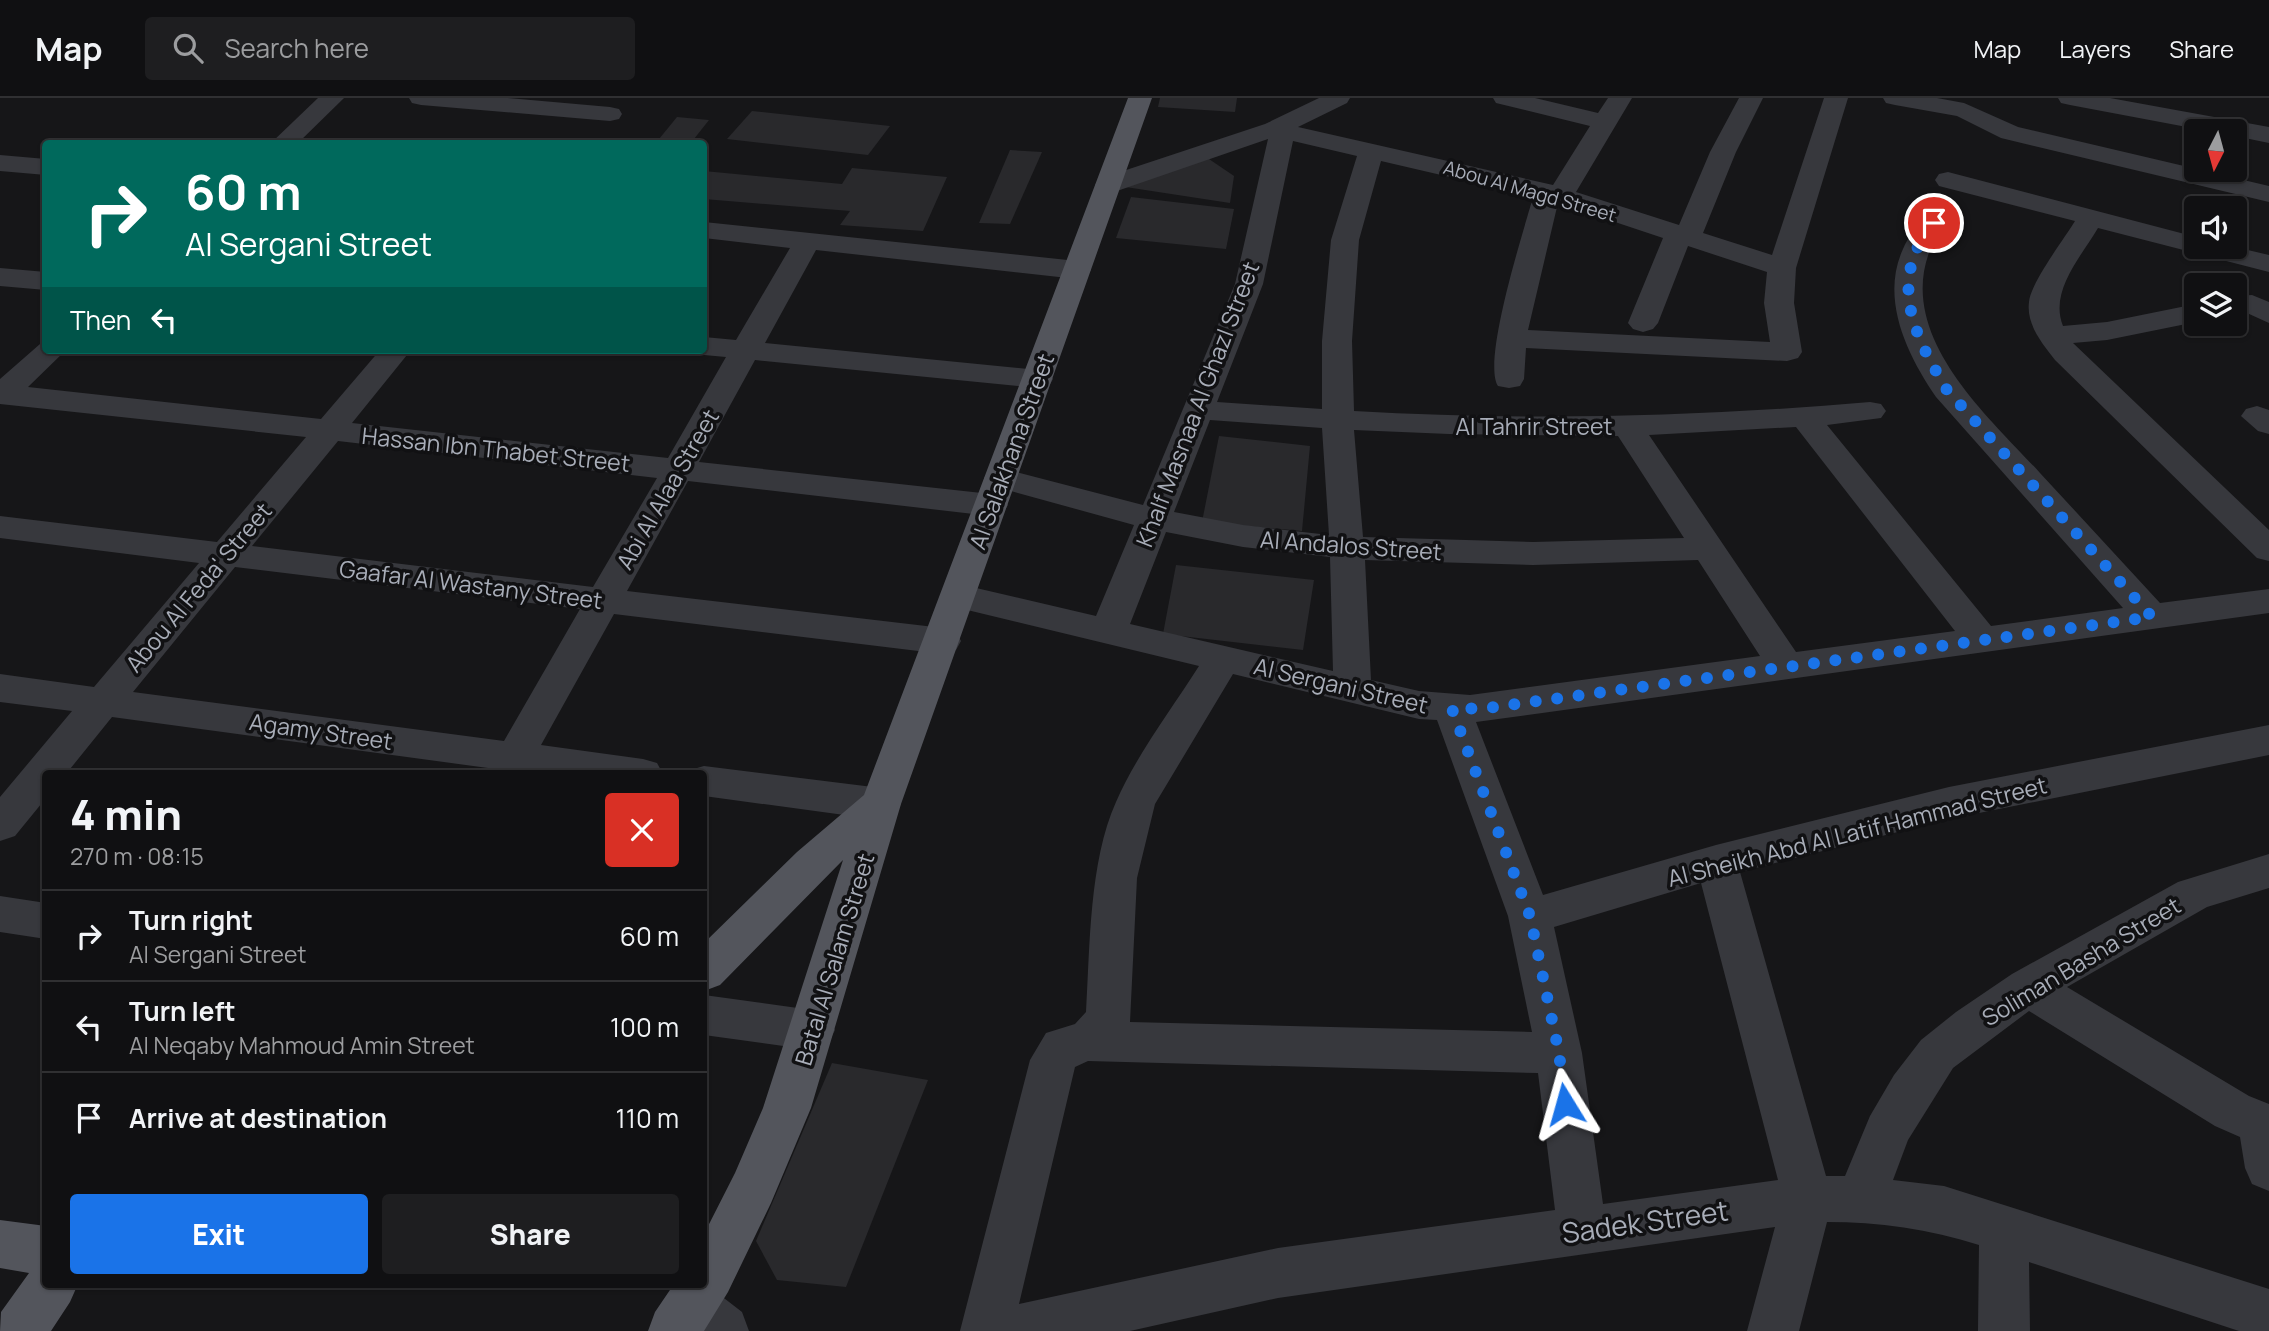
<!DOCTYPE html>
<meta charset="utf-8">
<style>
body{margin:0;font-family:Manrope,sans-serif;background:#1e1e20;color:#f1f3f6;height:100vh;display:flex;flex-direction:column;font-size:26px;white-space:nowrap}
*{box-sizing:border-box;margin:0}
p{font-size:23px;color:#9c9d9f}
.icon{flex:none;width:38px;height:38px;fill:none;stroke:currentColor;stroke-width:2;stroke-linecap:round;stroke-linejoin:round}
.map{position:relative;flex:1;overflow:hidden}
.sheet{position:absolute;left:42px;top:672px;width:665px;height:518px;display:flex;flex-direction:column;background:#101012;border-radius:7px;box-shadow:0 2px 5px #0004,0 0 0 2px #303032}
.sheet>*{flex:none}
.top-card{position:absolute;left:42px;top:42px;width:665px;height:214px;border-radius:7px;box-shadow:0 2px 5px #0004,0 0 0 2px #303032;background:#00695c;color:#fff;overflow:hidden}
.needle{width:46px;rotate:186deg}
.tools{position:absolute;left:2184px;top:21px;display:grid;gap:14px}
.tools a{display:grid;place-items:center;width:63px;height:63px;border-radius:7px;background:#101012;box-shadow:0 2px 5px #0004,0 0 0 2px #303032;font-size:35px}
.pin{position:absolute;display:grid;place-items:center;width:60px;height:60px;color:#fff;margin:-30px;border:4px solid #fff;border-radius:50%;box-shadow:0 2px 7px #0007}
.me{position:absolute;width:77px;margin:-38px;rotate:352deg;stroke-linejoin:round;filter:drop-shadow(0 0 5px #0008)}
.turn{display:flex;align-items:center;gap:24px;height:147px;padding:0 28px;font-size:32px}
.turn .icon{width:91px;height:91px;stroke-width:2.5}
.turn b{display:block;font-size:49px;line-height:60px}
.then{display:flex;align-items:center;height:66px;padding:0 28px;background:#0003;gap:14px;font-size:26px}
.round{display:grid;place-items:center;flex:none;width:74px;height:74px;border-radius:7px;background:#1e1e20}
.headline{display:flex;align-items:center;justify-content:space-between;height:119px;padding:0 28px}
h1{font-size:42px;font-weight:800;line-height:52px}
.button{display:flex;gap:14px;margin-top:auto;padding:14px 28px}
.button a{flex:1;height:80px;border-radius:7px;background:#1a73e8;color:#fff;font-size:28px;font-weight:800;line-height:80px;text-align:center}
.button a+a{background:#1e1e20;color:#f1f3f6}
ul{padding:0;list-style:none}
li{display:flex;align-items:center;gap:21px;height:91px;padding:0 28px;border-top:2px solid #303032}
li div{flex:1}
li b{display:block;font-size:26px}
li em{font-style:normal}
header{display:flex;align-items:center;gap:42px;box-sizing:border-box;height:98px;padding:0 35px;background:#101012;border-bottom:2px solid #303032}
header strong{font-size:33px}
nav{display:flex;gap:38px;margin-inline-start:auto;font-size:24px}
.search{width:490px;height:63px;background:#1e1e20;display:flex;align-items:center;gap:18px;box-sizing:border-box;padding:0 24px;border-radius:7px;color:#9c9d9f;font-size:26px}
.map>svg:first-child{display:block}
</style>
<header>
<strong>Map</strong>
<div class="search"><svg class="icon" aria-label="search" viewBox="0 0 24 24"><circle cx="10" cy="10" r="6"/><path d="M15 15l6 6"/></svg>Search here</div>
<nav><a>Map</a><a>Layers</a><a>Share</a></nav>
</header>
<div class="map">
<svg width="2269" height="1233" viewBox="0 0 2269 1233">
<rect width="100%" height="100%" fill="#161618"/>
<g fill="#29292c">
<polygon points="1160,0 1237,0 1235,14 1158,9"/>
<polygon points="752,13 890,28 868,57 727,41"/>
<polygon points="677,19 709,22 690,46 655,46"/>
<polygon points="1010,52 1042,54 1010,126 979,125"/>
<polygon points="1206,59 1234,78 1230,105 1119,88"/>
<polygon points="852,70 947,79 923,133 840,127 850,113 704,101 704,73 842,86"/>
<polygon points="1131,99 1234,111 1226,151 1116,140"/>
<polygon points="1219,338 1310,348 1302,433 1202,424"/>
<polygon points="1176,467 1314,482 1303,552 1163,536"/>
<polygon points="832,965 928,982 846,1189 777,1182 756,1143"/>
</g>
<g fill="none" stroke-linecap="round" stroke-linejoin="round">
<g fill="#37383d" fill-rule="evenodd">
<polygon points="318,0 344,0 297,46 270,46"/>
<polygon points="409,0 508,0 610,9 619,11 622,16 619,21 610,23 421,7 412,5"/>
<path d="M1319 0H1350L1347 5 1298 29 1553 87 1590 28 1496 5 1493 0H1535L1598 15 1608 0H1632L1576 94 1679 127 1710 54 1739 0H1763L1736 54 1703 135 1772 157 1824 0H1848L1796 170 1794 205 1802 254 1798 260 1787 263 1526 250 1524 281 1520 288 1509 290 1498 288C1482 264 1522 138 1531 106L1536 99 1381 63 1359 142 1352 243 1354 313C1526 323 1698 319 1870 304L1881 306 1886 313 1881 320 1827 327 1991 528 2123 510 1936 299C1907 257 1880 201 1903 151 1908 139 1917 129 1924 119L1934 117 1944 119 1948 125C1942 134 1934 142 1930 152 1896 239 1988 318 2040 375 2080 418 2120 462 2160 505L2269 491V515L1476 624 1543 797 1716 747 1949 689 2269 627V657L1949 721 1740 774 1826 1078H1845L1870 1018 1894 977 1921 942 1956 914 2012 876 2178 784 2269 756V790L2207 809 2067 889 2249 998 2269 1006V1093L2252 1086 2245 1070 2240 1039 2215 1028 2029 913 1953 970 1908 1042 1893 1082 1944 1088 2269 1191V1233H2239L2029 1164 2030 1233H1978L1979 1147C1930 1131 1878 1124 1827 1124L1799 1233H1747L1775 1129 1278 1200 1130 1233H960L1030 962 1046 935 1075 926 1086 914C1090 849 1089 764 1116 704 1137 656 1171 612 1199 568L959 510 946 507 941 498 946 489 959 486 1096 518 1134 427 989 387 984 380 989 373 1001 370 1143 407 1235 186 1268 41 1117 93 1108 95 1099 93 1095 87 1099 81 1265 26ZM1293 43 1357 58 1331 142 1322 243V311L1217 304 1263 186ZM1561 106 1663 140 1628 225 1633 231 1643 234 1653 231 1658 225 1688 148 1767 174 1764 205 1770 244 1528 232 1557 109ZM1210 322 1322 330 1329 437 1243 427 1174 414ZM1796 329 1955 533 1796 554 1649 337ZM1354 332 1449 336 1618 338 1684 440 1533 444 1363 439ZM1166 434 1243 449 1330 459 1333 573 1130 526ZM1365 462 1533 467 1698 462 1760 558 1470 597 1419 593 1371 582ZM1233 576 1419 621 1437 622 1508 818 1532 934 1130 924 1137 780 1155 706ZM1701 785 1778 1082 1603 1106 1582 955 1554 829ZM1088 963 1538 975 1555 1112 1278 1150 1019 1206 1075 969Z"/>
<polygon points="1883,0 1937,0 1964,5 2018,29 2269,88 2269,104 2001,40 1957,18 1895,7 1886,5"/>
<polygon points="2058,0 2110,0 2269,29 2269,45 2235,38 2235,33 2208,33 2070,7 2061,5"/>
<polygon points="0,57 46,61 46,77 0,73"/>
<path d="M1948 74 2196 139V149H2235L2269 157V174L2098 130C2081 159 2049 193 2063 228L2107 224 2196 206V224L2107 242 2073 245 2269 432V463L2257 460 2055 262C2043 246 2026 227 2029 204 2030 186 2064 141 2075 123L1939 88 1935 82 1939 76Z"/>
<path d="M704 124 1077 163 1087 166 1091 172 1087 178 1077 181 816 152 765 245 1038 272 1049 274 1053 281 1049 288 1038 290 755 262 699 364 991 396 1003 399 1008 407 1003 415 991 418 688 383 627 493 943 530 956 534 961 543 956 552 943 556 614 516 541 647 643 661 657 665 663 676H485L488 670 112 619 66 676H46V700L15 738 0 743V699L72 613 0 604V576L94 589 199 465 0 440V418L217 444 306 339 0 306V281L40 246 46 244V252H66L28 289 321 321 380 252H411L352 325 668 360 726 259 704 257 692 252H704V239L736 242 790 150 704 140ZM338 343 657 380 593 489 252 448ZM235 469 580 511 504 643 133 594Z"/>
<polygon points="0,170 46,174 46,192 0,188"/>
<polygon points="2252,197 2269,204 2269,225 2247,215 2235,216 2235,198"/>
<polygon points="2257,308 2269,312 2269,336 2258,333 2241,318 2246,311"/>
<polygon points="704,668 881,690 895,695 901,706 895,717 881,722 704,698 704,676 688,676 690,672"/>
<polygon points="0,798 46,805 46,841 0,834"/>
<polygon points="704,897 812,912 828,918 835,932 828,946 812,952 704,937"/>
<polygon points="704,1180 713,1184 720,1197 742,1214 749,1233 683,1233 669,1202 676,1186 704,1186"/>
</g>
<g fill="#53555c" fill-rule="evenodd">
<polygon points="1128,0 1152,0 901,706 811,1010 771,1105 728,1194 704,1233 648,1233 655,1214 674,1186 704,1186 704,1136 735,1075 763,1010 843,762 720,887 704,893 704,845 797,754 864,697"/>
<polygon points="0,1122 46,1128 46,1186 78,1186 70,1204 51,1233 0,1233 1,1214 29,1175 0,1170"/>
</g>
</g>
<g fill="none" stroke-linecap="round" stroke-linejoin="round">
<path stroke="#1a73e8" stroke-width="12" stroke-dasharray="0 21.6" d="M1565 1006 1559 955 1530 818 1452 611 1487 610 2152 519 1947 292C1922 250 1895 203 1916 153 1920 143 1929 134 1934 125"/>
</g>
<g text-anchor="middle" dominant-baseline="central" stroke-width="7" stroke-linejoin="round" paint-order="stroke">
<g font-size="19" fill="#a8adb8" stroke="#111113">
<text transform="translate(1530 93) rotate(16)">Abou Al Magd Street</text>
</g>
<g font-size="23" fill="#a8adb8" stroke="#111113">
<text transform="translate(1197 306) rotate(-69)">Khalf Masnaa Al Ghazl Street</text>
<text x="1534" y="328">Al Tahrir Street</text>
<text transform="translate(496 351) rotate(6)">Hassan Ibn Thabet Street</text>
<text transform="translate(1011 353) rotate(-70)">Al Salakhana Street</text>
<text transform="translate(667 391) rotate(-60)">Abi Al Alaa Street</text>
<text transform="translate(1351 447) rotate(4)">Al Andalos Street</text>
<text transform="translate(471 486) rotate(7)">Gaafar Al Wastany Street</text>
<text transform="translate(198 489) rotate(-50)">Abou Al Feda' Street</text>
<text transform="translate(1341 587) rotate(13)">Al Sergani Street</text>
<text transform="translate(321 633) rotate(8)">Agamy Street</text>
<text transform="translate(1857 733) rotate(-14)">Al Sheikh Abd Al Latif Hammad Street</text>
<text transform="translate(834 861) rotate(-73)">Batal Al Salam Street</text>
<text transform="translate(2081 863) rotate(-31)">Soliman Basha Street</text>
</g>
<g font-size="28" fill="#a8adb8" stroke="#111113">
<text transform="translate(1645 1123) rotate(-8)">Sadek Street</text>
</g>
</g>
</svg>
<div class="tools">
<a><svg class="needle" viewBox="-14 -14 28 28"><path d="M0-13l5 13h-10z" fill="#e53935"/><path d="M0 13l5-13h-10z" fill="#9c9d9f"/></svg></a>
<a><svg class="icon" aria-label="sound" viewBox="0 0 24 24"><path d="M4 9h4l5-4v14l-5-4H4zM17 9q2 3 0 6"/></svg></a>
<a><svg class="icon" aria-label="layers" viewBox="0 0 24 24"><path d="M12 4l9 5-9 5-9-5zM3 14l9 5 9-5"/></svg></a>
</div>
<div class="pin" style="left:1934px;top:125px;background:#d93025"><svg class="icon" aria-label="arrive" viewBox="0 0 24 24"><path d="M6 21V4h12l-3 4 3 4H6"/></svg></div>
<svg class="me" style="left:1565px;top:1006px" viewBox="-20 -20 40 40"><path d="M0-17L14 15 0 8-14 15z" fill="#1a73e8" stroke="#fff" stroke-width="4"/></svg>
<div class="top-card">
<div class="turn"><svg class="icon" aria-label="right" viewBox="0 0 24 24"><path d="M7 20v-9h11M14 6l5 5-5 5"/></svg><div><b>60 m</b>Al Sergani Street</div></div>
<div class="then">Then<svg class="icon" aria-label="left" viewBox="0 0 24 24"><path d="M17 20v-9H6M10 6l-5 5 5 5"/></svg></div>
</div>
<section class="sheet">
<div class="headline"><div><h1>4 min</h1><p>270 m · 08:15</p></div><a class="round" style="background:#d93025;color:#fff"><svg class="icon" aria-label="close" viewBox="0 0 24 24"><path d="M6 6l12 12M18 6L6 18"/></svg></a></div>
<ul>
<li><svg class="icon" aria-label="right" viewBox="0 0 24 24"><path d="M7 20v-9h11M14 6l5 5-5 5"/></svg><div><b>Turn right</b><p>Al Sergani Street</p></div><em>60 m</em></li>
<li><svg class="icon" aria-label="left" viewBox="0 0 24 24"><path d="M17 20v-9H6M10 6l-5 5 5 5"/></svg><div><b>Turn left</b><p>Al Neqaby Mahmoud Amin Street</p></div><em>100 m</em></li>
<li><svg class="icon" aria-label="arrive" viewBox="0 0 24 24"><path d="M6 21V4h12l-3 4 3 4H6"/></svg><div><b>Arrive at destination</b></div><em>110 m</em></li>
</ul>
<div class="button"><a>Exit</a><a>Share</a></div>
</section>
</div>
